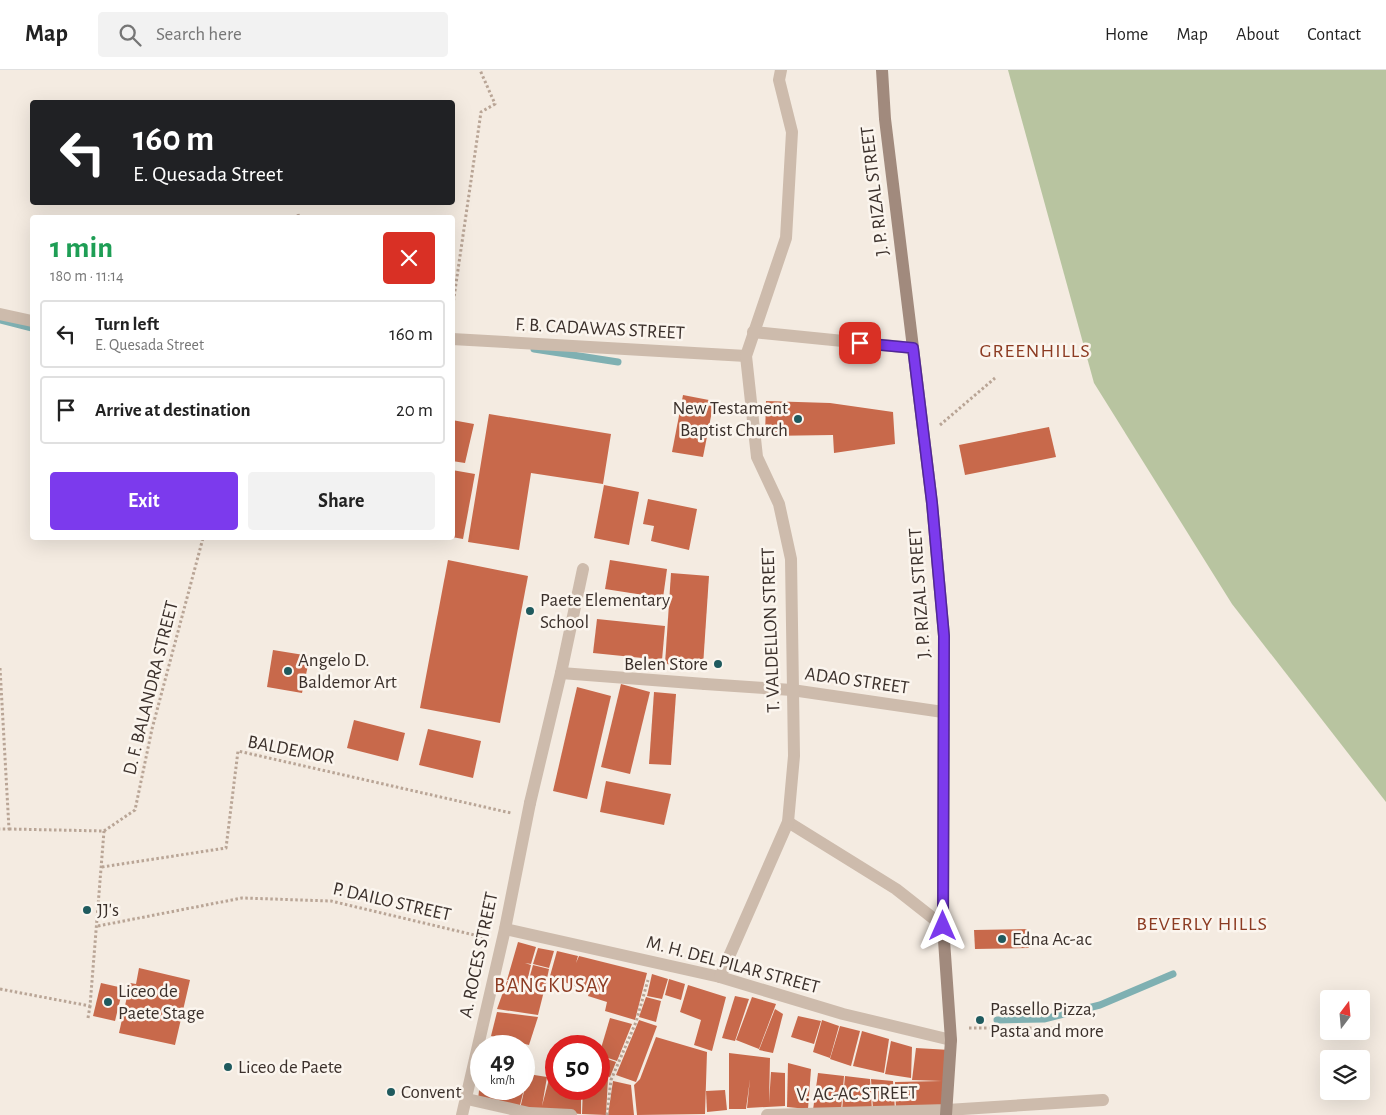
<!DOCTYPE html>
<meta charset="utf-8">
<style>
body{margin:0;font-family:"Alegreya Sans",sans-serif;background:#f2f2f2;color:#222;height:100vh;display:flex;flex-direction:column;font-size:19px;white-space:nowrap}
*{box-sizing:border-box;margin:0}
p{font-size:16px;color:#767676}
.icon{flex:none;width:28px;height:28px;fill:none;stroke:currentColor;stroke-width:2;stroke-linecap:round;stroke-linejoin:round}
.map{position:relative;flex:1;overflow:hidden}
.sheet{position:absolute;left:30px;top:145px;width:425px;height:325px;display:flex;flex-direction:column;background:#fff;border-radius:5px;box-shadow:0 5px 20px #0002}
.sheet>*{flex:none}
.hud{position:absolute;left:30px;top:30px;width:425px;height:105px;border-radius:5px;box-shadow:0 5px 20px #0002;background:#202124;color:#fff;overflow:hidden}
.needle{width:32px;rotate:16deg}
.fabs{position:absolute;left:1320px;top:920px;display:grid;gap:10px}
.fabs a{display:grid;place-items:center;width:50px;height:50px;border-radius:5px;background:#fff;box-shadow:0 5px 20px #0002;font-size:25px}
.speed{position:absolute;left:470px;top:965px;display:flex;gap:10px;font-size:25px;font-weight:700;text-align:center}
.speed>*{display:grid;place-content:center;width:65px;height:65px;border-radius:50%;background:#fff;box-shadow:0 5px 20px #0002;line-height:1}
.speed small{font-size:12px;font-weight:400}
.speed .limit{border:8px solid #d22;background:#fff;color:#111}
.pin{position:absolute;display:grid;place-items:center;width:42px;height:42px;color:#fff;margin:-21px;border-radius:10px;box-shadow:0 2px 8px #0006}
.me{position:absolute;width:55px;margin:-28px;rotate:0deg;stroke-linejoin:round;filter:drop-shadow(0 0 4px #0008)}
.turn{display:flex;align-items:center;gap:18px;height:105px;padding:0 20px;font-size:22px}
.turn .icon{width:65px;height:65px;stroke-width:2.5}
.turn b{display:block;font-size:35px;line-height:42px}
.round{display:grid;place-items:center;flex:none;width:52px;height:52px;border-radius:5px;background:#f2f2f2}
.summary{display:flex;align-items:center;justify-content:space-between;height:85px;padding:0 20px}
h1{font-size:30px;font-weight:600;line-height:38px;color:#1e9e55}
.action{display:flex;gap:10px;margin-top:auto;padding:10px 20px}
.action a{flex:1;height:58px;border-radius:5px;background:#7c3aed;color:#fff;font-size:20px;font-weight:600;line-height:58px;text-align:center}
.action a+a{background:#f2f2f2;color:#222}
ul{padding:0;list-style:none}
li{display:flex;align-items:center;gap:15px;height:68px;margin:0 10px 8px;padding:0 10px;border:2px solid #e0e0e0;border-radius:5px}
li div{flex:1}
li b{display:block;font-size:19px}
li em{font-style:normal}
header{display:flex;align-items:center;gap:30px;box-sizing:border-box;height:70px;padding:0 25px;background:#fff;border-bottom:1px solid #e0e0e0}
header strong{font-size:24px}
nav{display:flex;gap:28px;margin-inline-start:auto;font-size:18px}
.search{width:350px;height:45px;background:#f2f2f2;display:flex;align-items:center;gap:12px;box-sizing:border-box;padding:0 18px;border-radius:5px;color:#767676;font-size:19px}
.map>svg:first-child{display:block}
</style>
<header>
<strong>Map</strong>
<div class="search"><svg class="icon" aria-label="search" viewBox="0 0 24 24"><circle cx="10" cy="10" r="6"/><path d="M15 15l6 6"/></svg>Search here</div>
<nav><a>Home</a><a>Map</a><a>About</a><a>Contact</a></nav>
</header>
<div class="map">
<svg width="1386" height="1045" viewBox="0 0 1386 1045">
<rect width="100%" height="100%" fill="#f4ebe1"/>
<polygon fill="#b8c4a0" points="1008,0 1386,0 1386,732 1232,534 1094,313"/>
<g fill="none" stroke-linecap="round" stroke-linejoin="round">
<g stroke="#7fb0b2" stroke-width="7">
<polyline points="0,250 32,258"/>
<polyline points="534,279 618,292"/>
<polyline points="997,950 1044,949 1100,935 1173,904"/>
</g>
</g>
<g fill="#c8694b">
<polygon points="683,325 714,331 703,387 672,382"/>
<polygon points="766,331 830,333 893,342 895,374 834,383 833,365 765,366"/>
<polygon points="489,344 611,364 603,414 531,403 519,480 468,472"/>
<polygon points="452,350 474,354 465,393 452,391"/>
<polygon points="1049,357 1056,387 965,405 959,375"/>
<polygon points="452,400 475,404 463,469 452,467"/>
<polygon points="604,415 639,422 629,475 594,468"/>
<polygon points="648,429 697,439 689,480 651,471 654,456 643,454"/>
<polygon points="448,490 528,506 500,653 420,638"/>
<polygon points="610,490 667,499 663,528 605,519"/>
<polygon points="671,503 709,506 703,596 665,594"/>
<polygon points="597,549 665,556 662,590 593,583"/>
<polygon points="273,580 310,586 302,623 267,617"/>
<polygon points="621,614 650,622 630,704 601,697"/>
<polygon points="577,617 611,626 587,729 553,721"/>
<polygon points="654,622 676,624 671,695 649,694"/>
<polygon points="354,650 405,663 398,691 347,678"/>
<polygon points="428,659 481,671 473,708 419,695"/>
<polygon points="606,711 671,724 664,755 600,742"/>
<polygon points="1029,859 1029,878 975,879 974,860"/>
<polygon points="518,872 536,877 531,894 525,893 531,895 526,916 507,910"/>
<polygon points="538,878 554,881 549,898 533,894"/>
<polygon points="557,881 578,886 576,893 579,886 647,903 635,950 605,941 607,932 588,926 589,922 550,906"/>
<polygon points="533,895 549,899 545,918 528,913"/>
<polygon points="139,898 190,910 175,975 119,963 130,913 136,914"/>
<polygon points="652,904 668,909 662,929 647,926"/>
<polygon points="669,909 685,914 681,930 665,925"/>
<polygon points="507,911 544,921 538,945 497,939"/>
<polygon points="101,913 123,918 115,951 93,946"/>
<polygon points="688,915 726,927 712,981 694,975 701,950 680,942"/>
<polygon points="735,926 749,929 735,971 722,968"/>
<polygon points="646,927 661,931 656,952 639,947"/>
<polygon points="752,927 776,934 759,979 736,970"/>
<polygon points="775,939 783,944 773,983 759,980"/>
<polygon points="497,942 538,947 529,975 491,966"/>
<polygon points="798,946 821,951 814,974 791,967"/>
<polygon points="610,948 632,954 617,991 599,985"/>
<polygon points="639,950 657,956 636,1012 616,1005"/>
<polygon points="822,950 839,956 830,988 813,982"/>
<polygon points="840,956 860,961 851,996 830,989"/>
<polygon points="862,961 889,969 884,1003 853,996"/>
<polygon points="656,967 707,982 705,1044 637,1045 634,1015 640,1009"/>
<polygon points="490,969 508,973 507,976 488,976"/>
<polygon points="891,971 912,977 911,1008 885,1004"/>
<polygon points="916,978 950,980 946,1039 896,1040 895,1012 942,1011 912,1010"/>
<polygon points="729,983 770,988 769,1033 771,1002 785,1003 785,1036 747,1038 750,1009 746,1039 729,1039"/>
<polygon points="599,986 616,992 610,1007 599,1004"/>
<polygon points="788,993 811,999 808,1039 787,1037"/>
<polygon points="524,998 528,999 525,1016 524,1015"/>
<polygon points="818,1003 844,1006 841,1041 813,1040"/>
<polygon points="528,1004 547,1007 542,1036 549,1009 556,1011 556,1019 564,1019 562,1033 564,1019 581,1019 581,1044 520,1039"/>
<polygon points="599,1005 608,1008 606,1045 582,1044 583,1019 599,1019"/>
<polygon points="845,1006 870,1009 872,1041 842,1041"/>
<polygon points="871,1009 893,1011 895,1040 873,1040"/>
<polygon points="480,1011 481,1019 524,1019 519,1039 478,1030"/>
<polygon points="613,1011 631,1015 634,1045 608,1045"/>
<polygon points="725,1020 727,1040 707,1042 706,1021"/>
</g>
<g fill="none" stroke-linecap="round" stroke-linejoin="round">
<g stroke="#b9a596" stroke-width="3" stroke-dasharray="2.5 2.5" stroke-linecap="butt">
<polyline points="298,144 299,148"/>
<polyline points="452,241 481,42 495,34 480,0"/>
<polyline points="940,355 995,308"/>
<polyline points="0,598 9,759 0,759"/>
<polyline points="9,759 104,761"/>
<polyline points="104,761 135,740 152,659 203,468"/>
<polyline points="102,797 226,778 238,681 511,743"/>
<polyline points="98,856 242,828 331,831 487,868"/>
<polyline points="0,919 90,936 104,761"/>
<polyline points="88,948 90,936"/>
<polyline points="969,958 1071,958"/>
<polyline points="607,1045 611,1010 636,952 648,910"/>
</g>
<g stroke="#cdbbac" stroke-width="12">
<polyline points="561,603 705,614"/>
<polyline points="530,733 561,603 583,499"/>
</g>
<g stroke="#cdbbac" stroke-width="12">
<polyline points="0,244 32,251"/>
<polyline points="753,262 913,278"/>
<polyline points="452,269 746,286"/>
<polyline points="705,614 792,620 943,642"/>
<polyline points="788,752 896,819 943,856"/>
<polyline points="505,859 720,907 843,944 951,970"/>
<polyline points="720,907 788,752 794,686 791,489 779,434 757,387 746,286 786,168 792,62 779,10 781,0"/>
<polyline points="467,1029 529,1043 571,1045"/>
<polyline points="462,1045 505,859 530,733"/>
<polyline points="767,1045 947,1040 1103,1030"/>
</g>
<polyline stroke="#a18a7d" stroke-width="12" points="882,0 885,49 932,433 944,566 943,856 951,970 946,1045"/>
</g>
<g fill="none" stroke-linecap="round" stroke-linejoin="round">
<defs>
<polyline id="route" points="860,273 913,278 932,433 944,566 943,856"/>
</defs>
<use href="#route" stroke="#51269a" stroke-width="12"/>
<use href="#route" stroke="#7c3aed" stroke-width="9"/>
</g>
<g fill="#1f5a5e" stroke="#fbf5ee" stroke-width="2">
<circle cx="798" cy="349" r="5"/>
<circle cx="530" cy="541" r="5"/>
<circle cx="718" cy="594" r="5"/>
<circle cx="288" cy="601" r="5"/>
<circle cx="87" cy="840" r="5"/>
<circle cx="1002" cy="869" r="5"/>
<circle cx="108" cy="932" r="5"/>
<circle cx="980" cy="950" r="5"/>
<circle cx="228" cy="997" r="5"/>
<circle cx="391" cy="1022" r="5"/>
</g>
<g text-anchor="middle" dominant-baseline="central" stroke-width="5" stroke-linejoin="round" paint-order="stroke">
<g font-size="19" fill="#3b302b" stroke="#fbf5ee">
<text transform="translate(875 121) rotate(-97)">J. P. RIZAL STREET</text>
<text transform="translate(600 259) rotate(3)">F. B. CADAWAS STREET</text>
<text transform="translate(920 523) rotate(-94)">J. P. RIZAL STREET</text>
<text transform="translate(771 560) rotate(-92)">T. VALDELLON STREET</text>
<text transform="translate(857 611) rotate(8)">ADAO STREET</text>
<text transform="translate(151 618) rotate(-76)">D. F. BALANDRA STREET</text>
<text transform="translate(291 680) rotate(11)">BALDEMOR</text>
<text transform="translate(392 832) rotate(13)">P. DAILO STREET</text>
<text transform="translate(479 885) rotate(-78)">A. ROCES STREET</text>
<text transform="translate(733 895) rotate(15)">M. H. DEL PILAR STREET</text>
<text transform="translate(857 1024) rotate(-1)">V. AC-AC STREET</text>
</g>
<g font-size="19" fill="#3b302b" stroke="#fbf5ee" text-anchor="start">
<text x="788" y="338" text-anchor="end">New Testament<tspan x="788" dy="22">Baptist Church</tspan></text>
<text x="540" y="530">Paete Elementary<tspan x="540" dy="22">School</tspan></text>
<text x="298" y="590">Angelo D.<tspan x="298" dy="22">Baldemor Art</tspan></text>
<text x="708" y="594" text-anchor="end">Belen Store</text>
<text x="97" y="840">JJ's</text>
<text x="1012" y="869">Edna Ac-ac</text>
<text x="118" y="921">Liceo de<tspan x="118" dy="22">Paete Stage</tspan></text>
<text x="990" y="939">Passello Pizza,<tspan x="990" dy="22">Pasta and more</tspan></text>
<text x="238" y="997">Liceo de Paete</text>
<text x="401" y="1022">Convent</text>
</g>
<g font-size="20" letter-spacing="1" fill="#8c3b22" stroke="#fbf5ee">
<text x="1035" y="281">GREENHILLS</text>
<text x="1202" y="854">BEVERLY HILLS</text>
</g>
<g font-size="21" letter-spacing="1" fill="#8c3b22" stroke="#fbf5ee">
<text x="552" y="915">BANGKUSAY</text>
</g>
</g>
</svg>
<div class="fabs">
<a><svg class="needle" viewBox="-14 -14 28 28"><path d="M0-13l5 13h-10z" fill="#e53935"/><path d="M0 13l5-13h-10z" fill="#767676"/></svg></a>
<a><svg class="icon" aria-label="layers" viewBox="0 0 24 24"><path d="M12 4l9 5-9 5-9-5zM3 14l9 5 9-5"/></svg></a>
</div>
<div class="speed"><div>49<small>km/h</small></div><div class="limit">50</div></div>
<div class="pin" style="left:860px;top:273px;background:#d93025"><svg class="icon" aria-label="arrive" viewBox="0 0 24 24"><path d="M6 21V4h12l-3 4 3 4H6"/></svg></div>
<svg class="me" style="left:943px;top:856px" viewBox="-20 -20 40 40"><path d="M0-17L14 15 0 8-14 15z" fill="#7c3aed" stroke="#fff" stroke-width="4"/></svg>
<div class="hud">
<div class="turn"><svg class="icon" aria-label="left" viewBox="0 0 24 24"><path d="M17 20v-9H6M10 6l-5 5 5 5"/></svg><div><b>160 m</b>E. Quesada Street</div></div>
</div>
<section class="sheet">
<div class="summary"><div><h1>1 min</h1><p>180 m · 11:14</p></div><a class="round" style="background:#d93025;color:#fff"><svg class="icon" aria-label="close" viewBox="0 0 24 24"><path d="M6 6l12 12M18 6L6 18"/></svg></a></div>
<ul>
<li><svg class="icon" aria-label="left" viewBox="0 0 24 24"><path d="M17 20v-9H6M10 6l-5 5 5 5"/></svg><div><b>Turn left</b><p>E. Quesada Street</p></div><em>160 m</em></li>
<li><svg class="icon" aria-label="arrive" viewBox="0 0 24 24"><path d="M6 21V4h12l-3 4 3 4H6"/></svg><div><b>Arrive at destination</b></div><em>20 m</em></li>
</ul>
<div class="action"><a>Exit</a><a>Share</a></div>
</section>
</div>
